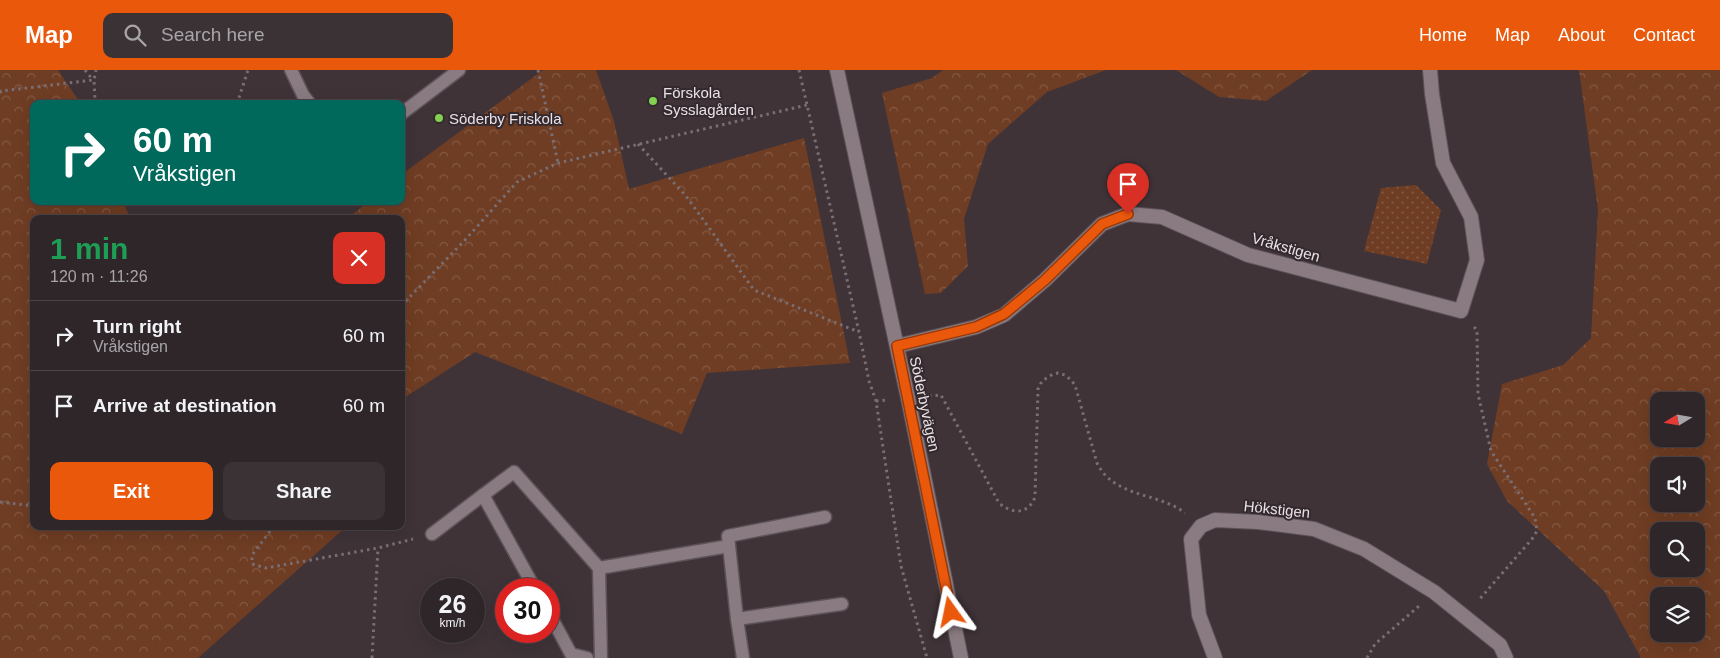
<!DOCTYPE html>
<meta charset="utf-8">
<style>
body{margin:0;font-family:Helvetica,sans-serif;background:#3b3236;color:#f1f3f6;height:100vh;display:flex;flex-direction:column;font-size:19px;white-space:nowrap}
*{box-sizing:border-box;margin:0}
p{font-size:16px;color:#a7a5a8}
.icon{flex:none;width:28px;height:28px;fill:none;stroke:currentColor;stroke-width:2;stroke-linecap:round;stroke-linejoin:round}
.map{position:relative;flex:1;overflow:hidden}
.side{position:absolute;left:30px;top:145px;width:375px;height:315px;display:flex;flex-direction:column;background:#2f262a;border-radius:10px;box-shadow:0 5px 20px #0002,0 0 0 1px #4a4347}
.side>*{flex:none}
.hud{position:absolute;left:30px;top:30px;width:375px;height:105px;border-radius:10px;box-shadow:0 5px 20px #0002,0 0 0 1px #4a4347;background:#00695c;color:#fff;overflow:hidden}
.needle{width:32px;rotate:259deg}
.fabs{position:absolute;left:1650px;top:322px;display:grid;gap:10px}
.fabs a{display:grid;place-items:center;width:55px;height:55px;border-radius:10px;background:#2f262a;box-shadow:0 5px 20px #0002,0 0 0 1px #4a4347;font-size:25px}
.speed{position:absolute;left:420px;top:508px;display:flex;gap:10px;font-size:25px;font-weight:700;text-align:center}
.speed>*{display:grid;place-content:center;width:65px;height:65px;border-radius:50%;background:#2f262a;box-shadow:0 5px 20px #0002,0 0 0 1px #4a4347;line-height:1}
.speed small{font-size:12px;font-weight:400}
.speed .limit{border:8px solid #d22;background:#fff;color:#111}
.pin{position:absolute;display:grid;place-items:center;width:42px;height:42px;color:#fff;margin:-51px -21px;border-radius:50% 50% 50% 0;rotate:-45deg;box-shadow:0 0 5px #0007}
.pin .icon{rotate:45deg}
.me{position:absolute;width:55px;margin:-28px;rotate:348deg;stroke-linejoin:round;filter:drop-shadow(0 0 4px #0008)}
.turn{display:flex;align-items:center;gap:18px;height:105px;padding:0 20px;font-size:22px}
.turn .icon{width:65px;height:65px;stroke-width:2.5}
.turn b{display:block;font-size:35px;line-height:42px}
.round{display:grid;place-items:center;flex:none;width:52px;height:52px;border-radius:10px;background:#3b3236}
.summary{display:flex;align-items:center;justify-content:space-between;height:85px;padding:0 20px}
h1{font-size:30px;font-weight:600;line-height:38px;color:#1e9e55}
.action{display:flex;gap:10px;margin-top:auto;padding:10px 20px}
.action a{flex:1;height:58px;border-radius:10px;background:#ea580c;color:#fff;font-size:20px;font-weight:600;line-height:58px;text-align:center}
.action a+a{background:#3b3236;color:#f1f3f6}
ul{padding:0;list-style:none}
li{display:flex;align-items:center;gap:15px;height:70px;padding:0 20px;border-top:1px solid #4a4347}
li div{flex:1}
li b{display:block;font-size:19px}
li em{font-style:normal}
header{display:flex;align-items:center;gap:30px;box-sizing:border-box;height:70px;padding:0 25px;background:#ea580c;color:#fff}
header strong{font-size:24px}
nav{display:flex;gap:28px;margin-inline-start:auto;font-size:18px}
.search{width:350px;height:45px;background:#3b3236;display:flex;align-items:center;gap:12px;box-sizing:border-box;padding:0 18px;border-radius:10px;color:#a7a5a8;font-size:19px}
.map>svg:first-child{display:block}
</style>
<header>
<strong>Map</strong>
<div class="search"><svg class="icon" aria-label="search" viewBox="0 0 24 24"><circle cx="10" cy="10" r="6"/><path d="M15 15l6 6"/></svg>Search here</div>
<nav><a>Home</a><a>Map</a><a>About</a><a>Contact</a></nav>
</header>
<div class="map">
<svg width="1720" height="588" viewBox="0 0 1720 588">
<defs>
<pattern id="grass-dots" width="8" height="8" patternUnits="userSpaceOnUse" patternTransform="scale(1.25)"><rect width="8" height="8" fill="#6f3d23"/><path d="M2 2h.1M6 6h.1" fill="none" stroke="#845943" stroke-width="1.8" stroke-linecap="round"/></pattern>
<pattern id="forest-crowns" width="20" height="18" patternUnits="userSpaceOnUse" patternTransform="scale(1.25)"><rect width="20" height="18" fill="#6f3d23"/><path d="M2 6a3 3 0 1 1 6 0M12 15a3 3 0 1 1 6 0" fill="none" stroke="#845943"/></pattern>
</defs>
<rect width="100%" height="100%" fill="#3f3338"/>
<polygon fill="url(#grass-dots)" points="1416,115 1441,140 1427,194 1364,181 1381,118"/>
<g fill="url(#forest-crowns)" fill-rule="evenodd">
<polygon points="0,0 58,0 81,34 34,34 34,131 123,131 130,149 34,149 34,456 347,456 198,588 0,588"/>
<polygon points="543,0 596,0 614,51 629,119 804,68 850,293 707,303 682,364 475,282 401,330 401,149 347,149 369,131 401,131 401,105"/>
<polygon points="943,0 1106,0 1047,22 988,74 964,149 968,196 941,223 925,224 882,23 932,8"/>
<polygon points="1176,0 1312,0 1266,31 1219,27"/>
<path d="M1579 0H1720V588H1641L1604 521 1507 431 1487 394 1502 314 1563 295 1591 268 1598 140ZM1696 331V369H1659V331ZM1696 396V434H1659V396ZM1696 461V499H1659V461ZM1659 526H1696V564H1659Z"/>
</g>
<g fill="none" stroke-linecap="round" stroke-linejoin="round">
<defs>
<g id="service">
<polyline points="291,0 303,25 310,34"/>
<polyline points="401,44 459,0"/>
<polyline points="432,464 483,425"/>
<polyline points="599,498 729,476"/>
<polyline points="535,519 483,425 514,402 599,498 601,588"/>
<polyline points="549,543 571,584 587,588"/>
<polyline points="737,549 842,534"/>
<polyline points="743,588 737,549 728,466 825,447"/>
</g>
<g id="minor">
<polyline points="837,0 908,328 961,588"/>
<polyline points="897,276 976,257 1004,245 1045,210 1102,154 1128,144 1162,147 1248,185 1461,241 1477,190 1471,147 1443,93 1432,24 1430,0"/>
<polyline points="1215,588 1199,545 1191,469 1201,456 1215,450 1258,452 1314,459 1364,479 1434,522 1500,575 1506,588"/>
</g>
</defs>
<use href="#service" stroke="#5c5257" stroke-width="15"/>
<use href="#minor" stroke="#5c5257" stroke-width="16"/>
<g stroke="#796e73" stroke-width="3" stroke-dasharray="2.5 4" stroke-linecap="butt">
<polyline points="85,0 93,10"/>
<polyline points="538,0 558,93"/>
<polyline points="799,0 859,262 869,311 876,331 901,496 927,588"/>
<polyline points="0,23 1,21 94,10"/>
<polyline points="96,34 95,31 94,10 96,0"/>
<polyline points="237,34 248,0"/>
<polyline points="638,74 686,126 754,220 859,262"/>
<polyline points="401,236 465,170 517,112 558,93 807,35"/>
<polyline points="1474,257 1477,260 1478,324 1491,381 1535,448 1537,461 1532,469 1478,531"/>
<path d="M929 326 941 325 999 433C1012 444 1028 445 1035 427L1038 319 1042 311 1053 304 1058 303 1065 305 1071 310 1075 315 1097 393C1114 428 1158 422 1185 443"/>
<polyline points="876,331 888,330"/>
<polyline points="0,432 34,436"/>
<polyline points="274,456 252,485 252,494 266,498 378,478 413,469"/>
<polyline points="372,588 378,478"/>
<polyline points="1367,588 1375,574 1419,536"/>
</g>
<use href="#service" stroke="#897b81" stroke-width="12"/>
<use href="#minor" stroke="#897b81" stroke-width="14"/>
</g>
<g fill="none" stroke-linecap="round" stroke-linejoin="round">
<defs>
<polyline id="route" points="951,542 897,276 976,257 1004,244 1045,210 1102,154 1128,144"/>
</defs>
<use href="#route" stroke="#983908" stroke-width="12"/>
<use href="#route" stroke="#ea580c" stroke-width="9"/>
</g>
<g fill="#82d04f" stroke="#34292e" stroke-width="2">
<circle cx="653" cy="31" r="5"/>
<circle cx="439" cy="48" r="5"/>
</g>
<g text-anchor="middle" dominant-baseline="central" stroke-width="4" stroke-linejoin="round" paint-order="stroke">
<g font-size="15" fill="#e9e1e5" stroke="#34292e" text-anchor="start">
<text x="663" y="22">Förskola<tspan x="663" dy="17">Sysslagården</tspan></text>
<text x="449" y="48">Söderby Friskola</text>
</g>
<g font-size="15" fill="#e9e1e5" stroke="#34292e">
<text transform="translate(1286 177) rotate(16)">Vråkstigen</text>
<text transform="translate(925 334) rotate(78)">Söderbyvägen</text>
<text transform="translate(1277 439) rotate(6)">Hökstigen</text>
</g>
</g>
</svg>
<div class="fabs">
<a><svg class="needle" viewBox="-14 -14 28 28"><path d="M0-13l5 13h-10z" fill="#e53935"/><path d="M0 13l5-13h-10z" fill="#a7a5a8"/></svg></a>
<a><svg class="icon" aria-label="sound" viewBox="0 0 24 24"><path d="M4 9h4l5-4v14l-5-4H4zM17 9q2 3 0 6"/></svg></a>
<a><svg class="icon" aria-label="search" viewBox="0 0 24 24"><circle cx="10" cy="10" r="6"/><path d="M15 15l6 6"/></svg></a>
<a><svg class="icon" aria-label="layers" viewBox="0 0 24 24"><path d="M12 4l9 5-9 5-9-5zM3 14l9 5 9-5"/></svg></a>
</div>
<div class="speed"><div>26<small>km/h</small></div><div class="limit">30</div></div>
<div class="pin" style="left:1128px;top:144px;background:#d93025"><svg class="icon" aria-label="arrive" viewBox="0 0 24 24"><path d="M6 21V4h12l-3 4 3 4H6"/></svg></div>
<svg class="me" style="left:951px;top:542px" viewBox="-20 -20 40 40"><path d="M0-17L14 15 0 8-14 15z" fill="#ea580c" stroke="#fff" stroke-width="4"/></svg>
<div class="hud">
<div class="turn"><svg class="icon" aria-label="right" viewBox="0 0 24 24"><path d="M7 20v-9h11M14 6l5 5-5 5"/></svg><div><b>60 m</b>Vråkstigen</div></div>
</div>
<section class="side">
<div class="summary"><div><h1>1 min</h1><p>120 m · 11:26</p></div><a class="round" style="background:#d93025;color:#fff"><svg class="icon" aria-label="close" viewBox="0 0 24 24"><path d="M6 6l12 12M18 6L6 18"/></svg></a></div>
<ul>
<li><svg class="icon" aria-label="right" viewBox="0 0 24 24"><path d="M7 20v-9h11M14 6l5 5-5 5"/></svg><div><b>Turn right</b><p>Vråkstigen</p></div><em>60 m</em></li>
<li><svg class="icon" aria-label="arrive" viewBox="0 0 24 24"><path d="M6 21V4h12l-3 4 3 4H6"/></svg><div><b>Arrive at destination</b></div><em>60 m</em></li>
</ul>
<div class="action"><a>Exit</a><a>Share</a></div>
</section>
</div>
